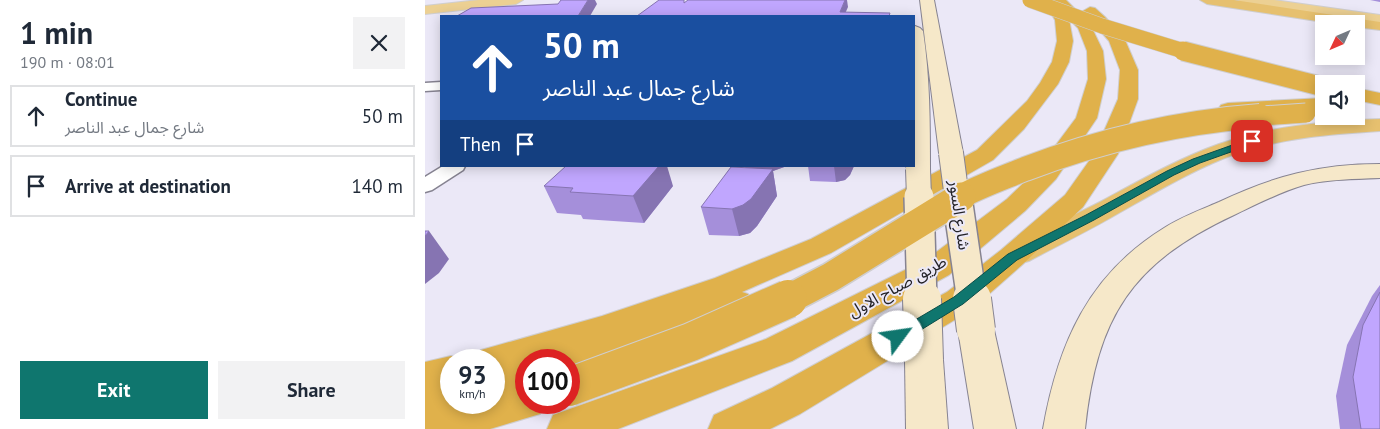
<!DOCTYPE html>
<meta charset="utf-8">
<style>
body{margin:0;font-family:"PT Sans","Noto Sans Arabic",sans-serif;background:#f2f2f3;color:#1f2937;height:100vh;display:flex;flex-direction:column;font-size:19px;white-space:nowrap}
*{box-sizing:border-box;margin:0}
p{font-size:16px;color:#747a83}
.icon{flex:none;width:28px;height:28px;fill:none;stroke:currentColor;stroke-width:2;stroke-linecap:round;stroke-linejoin:round}
.map{position:relative;flex:1;overflow:hidden}
.sheet{display:flex;flex-direction:column;background:#fff;width:425px}
.sheet>*{flex:none}
.banner{position:absolute;left:15px;top:15px;width:475px;height:152px;border-radius:0px;box-shadow:0 2px 12px #0003;background:#1a4fa0;color:#fff;overflow:hidden}
.needle{width:32px;rotate:226deg}
.tools{position:absolute;left:890px;top:15px;display:grid;gap:10px}
.tools a{display:grid;place-items:center;width:50px;height:50px;border-radius:0px;background:#fff;box-shadow:0 2px 12px #0003;font-size:25px}
.speed{position:absolute;left:15px;top:349px;display:flex;gap:10px;font-size:25px;font-weight:700;text-align:center}
.speed>*{display:grid;place-content:center;width:65px;height:65px;border-radius:50%;background:#fff;box-shadow:0 2px 12px #0003;line-height:1}
.speed small{font-size:12px;font-weight:400}
.speed .limit{border:8px solid #d22;background:#fff;color:#111}
.pin{position:absolute;display:grid;place-items:center;width:42px;height:42px;color:#fff;margin:-21px;border-radius:10px;box-shadow:0 2px 8px #0006}
.me{position:absolute;width:55px;margin:-28px;rotate:59deg;stroke-linejoin:round;filter:drop-shadow(0 0 4px #0008)}
.turn{display:flex;align-items:center;gap:18px;height:105px;padding:0 20px;font-size:22px}
.turn .icon{width:65px;height:65px;stroke-width:2.5}
.turn b{display:block;font-size:35px;line-height:42px}
.then{display:flex;align-items:center;height:48px;padding:0 20px;background:#0003;gap:10px;font-size:19px}
.round{display:grid;place-items:center;flex:none;width:52px;height:52px;border-radius:0px;background:#f2f2f3}
.summary{display:flex;align-items:center;justify-content:space-between;height:85px;padding:0 20px}
h1{font-size:30px;font-weight:600;line-height:38px}
.primary-button{display:flex;gap:10px;margin-top:auto;padding:10px 20px}
.primary-button a{flex:1;height:58px;border-radius:0px;background:#0f766e;color:#fff;font-size:20px;font-weight:600;line-height:58px;text-align:center}
.primary-button a+a{background:#f2f2f3;color:#1f2937}
ul{padding:0;list-style:none}
li{display:flex;align-items:center;gap:15px;height:62px;margin:0 10px 8px;padding:0 10px;border:2px solid #e0e1e3;border-radius:0px}
li div{flex:1}
li b{display:block;font-size:19px}
li em{font-style:normal}
main{display:flex;flex:1;min-height:0}
.map>svg:first-child{display:block}
</style>
<main>
<section class="sheet">
<div class="summary"><div><h1>1 min</h1><p>190 m · 08:01</p></div><a class="round"><svg class="icon" aria-label="close" viewBox="0 0 24 24"><path d="M6 6l12 12M18 6L6 18"/></svg></a></div>
<ul>
<li><svg class="icon" aria-label="ahead" viewBox="0 0 24 24"><path d="M12 20V5M6 11l6-6 6 6"/></svg><div><b>Continue</b><p>شارع جمال عبد الناصر</p></div><em>50 m</em></li>
<li><svg class="icon" aria-label="arrive" viewBox="0 0 24 24"><path d="M6 21V4h12l-3 4 3 4H6"/></svg><div><b>Arrive at destination</b></div><em>140 m</em></li>
</ul>
<div class="primary-button"><a>Exit</a><a>Share</a></div>
</section>
<div class="map">
<svg width="955" height="429" viewBox="0 0 955 429">
<rect width="100%" height="100%" fill="#ebe8f7"/>
<g fill="none" stroke-linecap="round" stroke-linejoin="round">
<defs>
<g id="minor">
<polygon points="16,82 16,90 0,91 0,83"/>
<polygon points="18,166 40,166 38,170 7,190 0,192 0,177"/>
</g>
<g id="secondary">
<polygon points="495,0 509,0 538,153 534,158 526,160 518,158 514,153"/>
<path d="M490 26 495 28 498 31C505 77 505 123 505 169L502 174 493 176 484 174 481 166H489Z"/>
<path d="M955 164V178C930 179 904 179 879 185 855 192 832 204 809 215 706 263 672 317 660 429H618C633 344 663 275 739 228 756 217 775 210 794 202 848 176 895 164 955 164Z"/>
<polygon points="551,316 563,320 569,330 591,429 549,429 533,330 539,320"/>
<polygon points="499,345 512,349 518,360 523,429 481,429 480,360 486,349"/>
</g>
<g id="primary">
<polygon points="54,0 98,0 91,4 0,14 0,6"/>
<polygon points="813,0 849,0 955,15 955,23 820,4"/>
</g>
<g id="trunk">
<polygon points="775,0 809,0 955,22 955,30 931,27 931,24 911,24 782,4"/>
<path d="M955 119V131C907 134 858 138 813 153 771 168 733 191 694 213 665 230 634 245 604 261L593 264 582 261 578 254 582 247C613 232 644 218 675 202 714 181 752 159 794 144 846 126 901 121 955 119Z"/>
</g>
<g id="motorway">
<polygon points="619,0 641,0 665,24 678,51 681,79 672,118 631,179 600,211 524,275 367,361 193,429 122,429 128,415 341,339 502,259 582,199 613,169 651,118 663,79 662,51 653,28 644,19 648,41 644,62 633,84 599,129 568,160 406,253 317,292 323,294 328,303 323,312 264,337 144,381 144,360 128,360 129,358 101,360 101,402 120,402 115,414 65,429 0,429 0,362 26,356 38,360 26,360 26,402 69,402 69,360 51,360 56,350 177,316 290,278 386,239 552,150 602,101 615,83 627,62 632,41 630,20"/>
<polygon points="665,7 670,8 680,17 700,40 713,70 713,99 693,154 658,207 598,264 546,310 375,414 345,429 283,429 289,415 347,388 522,292 576,250 640,195 669,154 693,99 695,70 684,41 658,11"/>
<polygon points="931,88 955,93 955,105 931,100"/>
<polygon points="899,98 899,110 803,115 796,113 793,109 796,105 803,103"/>
</g>
</defs>
<use href="#minor" stroke="#868391" stroke-width="3"/>
<use href="#secondary" stroke="#868391" stroke-width="2"/>
<use href="#primary" stroke="#cfcecf" stroke-width="2"/>
<use href="#trunk" stroke="#cfcecf" stroke-width="2"/>
<use href="#motorway" stroke="#cfcecf" stroke-width="2"/>
<use href="#minor" fill="#fff" fill-rule="evenodd"/>
<use href="#secondary" fill="#f6e8c9" fill-rule="evenodd"/>
<use href="#primary" fill="#ecd093" fill-rule="evenodd"/>
<use href="#trunk" fill="#e6c06f" fill-rule="evenodd"/>
<use href="#motorway" fill="#e0b14b" fill-rule="evenodd"/>
<defs>
<g id="secondary-bridge-far2">
<polyline points="526,153 532,198"/>
<polyline points="493,169 494,198"/>
</g>
<g id="secondary-bridge-far1">
<polyline points="494,197 497,301"/>
<polyline points="532,197 547,301"/>
</g>
<g id="secondary-bridge">
<polyline points="497,299 499,360"/>
<polyline points="547,299 551,330"/>
</g>
<polyline id="motorway-bridge-far4" points="605,0 677,26 762,52"/>
<g id="motorway-bridge-far3">
<polyline points="758,51 899,87"/>
<polyline points="821,117 881,113"/>
</g>
<path id="motorway-bridge-far2" d="M533 198C555 186 578 178 600 169 676 140 754 122 835 116"/>
<polyline id="motorway-bridge-far1" points="360,301 406,277 536,197"/>
<polyline id="motorway-bridge" points="144,387 266,342 363,299"/>
</defs>
<use href="#secondary-bridge-far2" stroke="#868391" stroke-width="26" stroke-linecap="butt"/>
<use href="#secondary-bridge-far1" stroke="#868391" stroke-width="32" stroke-linecap="butt"/>
<use href="#secondary-bridge" stroke="#868391" stroke-width="40" stroke-linecap="butt"/>
<use href="#motorway-bridge-far4" stroke="#cfcecf" stroke-width="16" stroke-linecap="butt"/>
<use href="#motorway-bridge-far3" stroke="#cfcecf" stroke-width="21" stroke-linecap="butt"/>
<use href="#motorway-bridge-far2" stroke="#cfcecf" stroke-width="26" stroke-linecap="butt"/>
<use href="#motorway-bridge-far1" stroke="#cfcecf" stroke-width="32" stroke-linecap="butt"/>
<use href="#motorway-bridge" stroke="#cfcecf" stroke-width="40" stroke-linecap="butt"/>
<use href="#secondary-bridge-far2" stroke="#f6e8c9" stroke-width="24"/>
<use href="#secondary-bridge-far1" stroke="#f6e8c9" stroke-width="29"/>
<use href="#secondary-bridge" stroke="#f6e8c9" stroke-width="38"/>
<use href="#motorway-bridge-far4" stroke="#e0b14b" stroke-width="15"/>
<use href="#motorway-bridge-far3" stroke="#e0b14b" stroke-width="19"/>
<use href="#motorway-bridge-far2" stroke="#e0b14b" stroke-width="24"/>
<use href="#motorway-bridge-far1" stroke="#e0b14b" stroke-width="29"/>
<use href="#motorway-bridge" stroke="#e0b14b" stroke-width="38"/>
</g>
<g fill="#a58fda">
<polygon points="945,0 955,0 955,2"/>
<polygon points="320,166 362,166 348,171 352,196 332,226 325,233 314,236 284,235 276,207 321,168"/>
<polygon points="383,166 429,166 425,175 420,180 411,182 385,181"/>
<polygon points="119,186 248,186 219,223 158,219 156,215 132,213"/>
<polygon points="955,285 955,429 915,429 911,396 922,345 947,296"/>
</g>
<g fill="#8674b2">
<polygon points="163,0 170,0 172,4 165,16 153,16"/>
<polygon points="420,0 422,0 423,7 419,16 415,12"/>
<polygon points="231,166 242,166 248,186 219,223 208,196"/>
<polygon points="320,166 362,166 348,171 352,196 332,226 325,233 314,236 307,209 323,178"/>
<polygon points="409,166 429,166 425,175 420,180 411,182"/>
<polygon points="4,231 24,259 14,273 0,284 0,236"/>
</g>
<g fill="#c0a6fe" stroke="#8674b2">
<polygon points="136,0 163,0 153,16 32,16 46,8 133,4"/>
<polygon points="234,0 259,0 259,3 263,0 420,0 415,12 465,13 464,16 212,16"/>
<polygon points="141,166 234,166 208,196 145,192 148,188 119,186"/>
<polygon points="306,167 348,169 326,199 318,205 307,209 276,207"/>
<polygon points="0,231 4,231 0,236"/>
<polygon points="955,292 955,429 936,429 928,377 938,325"/>
</g>
<polygon fill="#0f766e" stroke="#0a4d48" points="827,138 831,139 831,143 775,163 749,175 669,220 592,260 538,304 478,341 473,343 468,341 465,337 468,333 529,297 583,254 661,215 742,171 768,159"/>
<g text-anchor="middle" dominant-baseline="central" stroke-width="4" stroke-linejoin="round" paint-order="stroke">
<g font-size="16" fill="#232227" stroke="#ebe8f7">
<text transform="translate(535 215) rotate(82)">شارع السور</text>
<text transform="translate(472 286) rotate(-29)">طريق صباح الاول</text>
</g>
</g>
</svg>
<div class="tools">
<a><svg class="needle" viewBox="-14 -14 28 28"><path d="M0-13l5 13h-10z" fill="#e53935"/><path d="M0 13l5-13h-10z" fill="#747a83"/></svg></a>
<a><svg class="icon" aria-label="sound" viewBox="0 0 24 24"><path d="M4 9h4l5-4v14l-5-4H4zM17 9q2 3 0 6"/></svg></a>
</div>
<div class="speed"><div>93<small>km/h</small></div><div class="limit">100</div></div>
<div class="pin" style="left:827px;top:141px;background:#d93025"><svg class="icon" aria-label="arrive" viewBox="0 0 24 24"><path d="M6 21V4h12l-3 4 3 4H6"/></svg></div>
<svg class="me" style="left:473px;top:337px" viewBox="-20 -20 40 40"><circle r="19" fill="#fff"/><path d="M0-13L10 11 0 6-10 11z" fill="#0f766e"/></svg>
<div class="banner">
<div class="turn"><svg class="icon" aria-label="ahead" viewBox="0 0 24 24"><path d="M12 20V5M6 11l6-6 6 6"/></svg><div><b>50 m</b>شارع جمال عبد الناصر</div></div>
<div class="then">Then<svg class="icon" aria-label="arrive" viewBox="0 0 24 24"><path d="M6 21V4h12l-3 4 3 4H6"/></svg></div>
</div>
</div>
</main>
